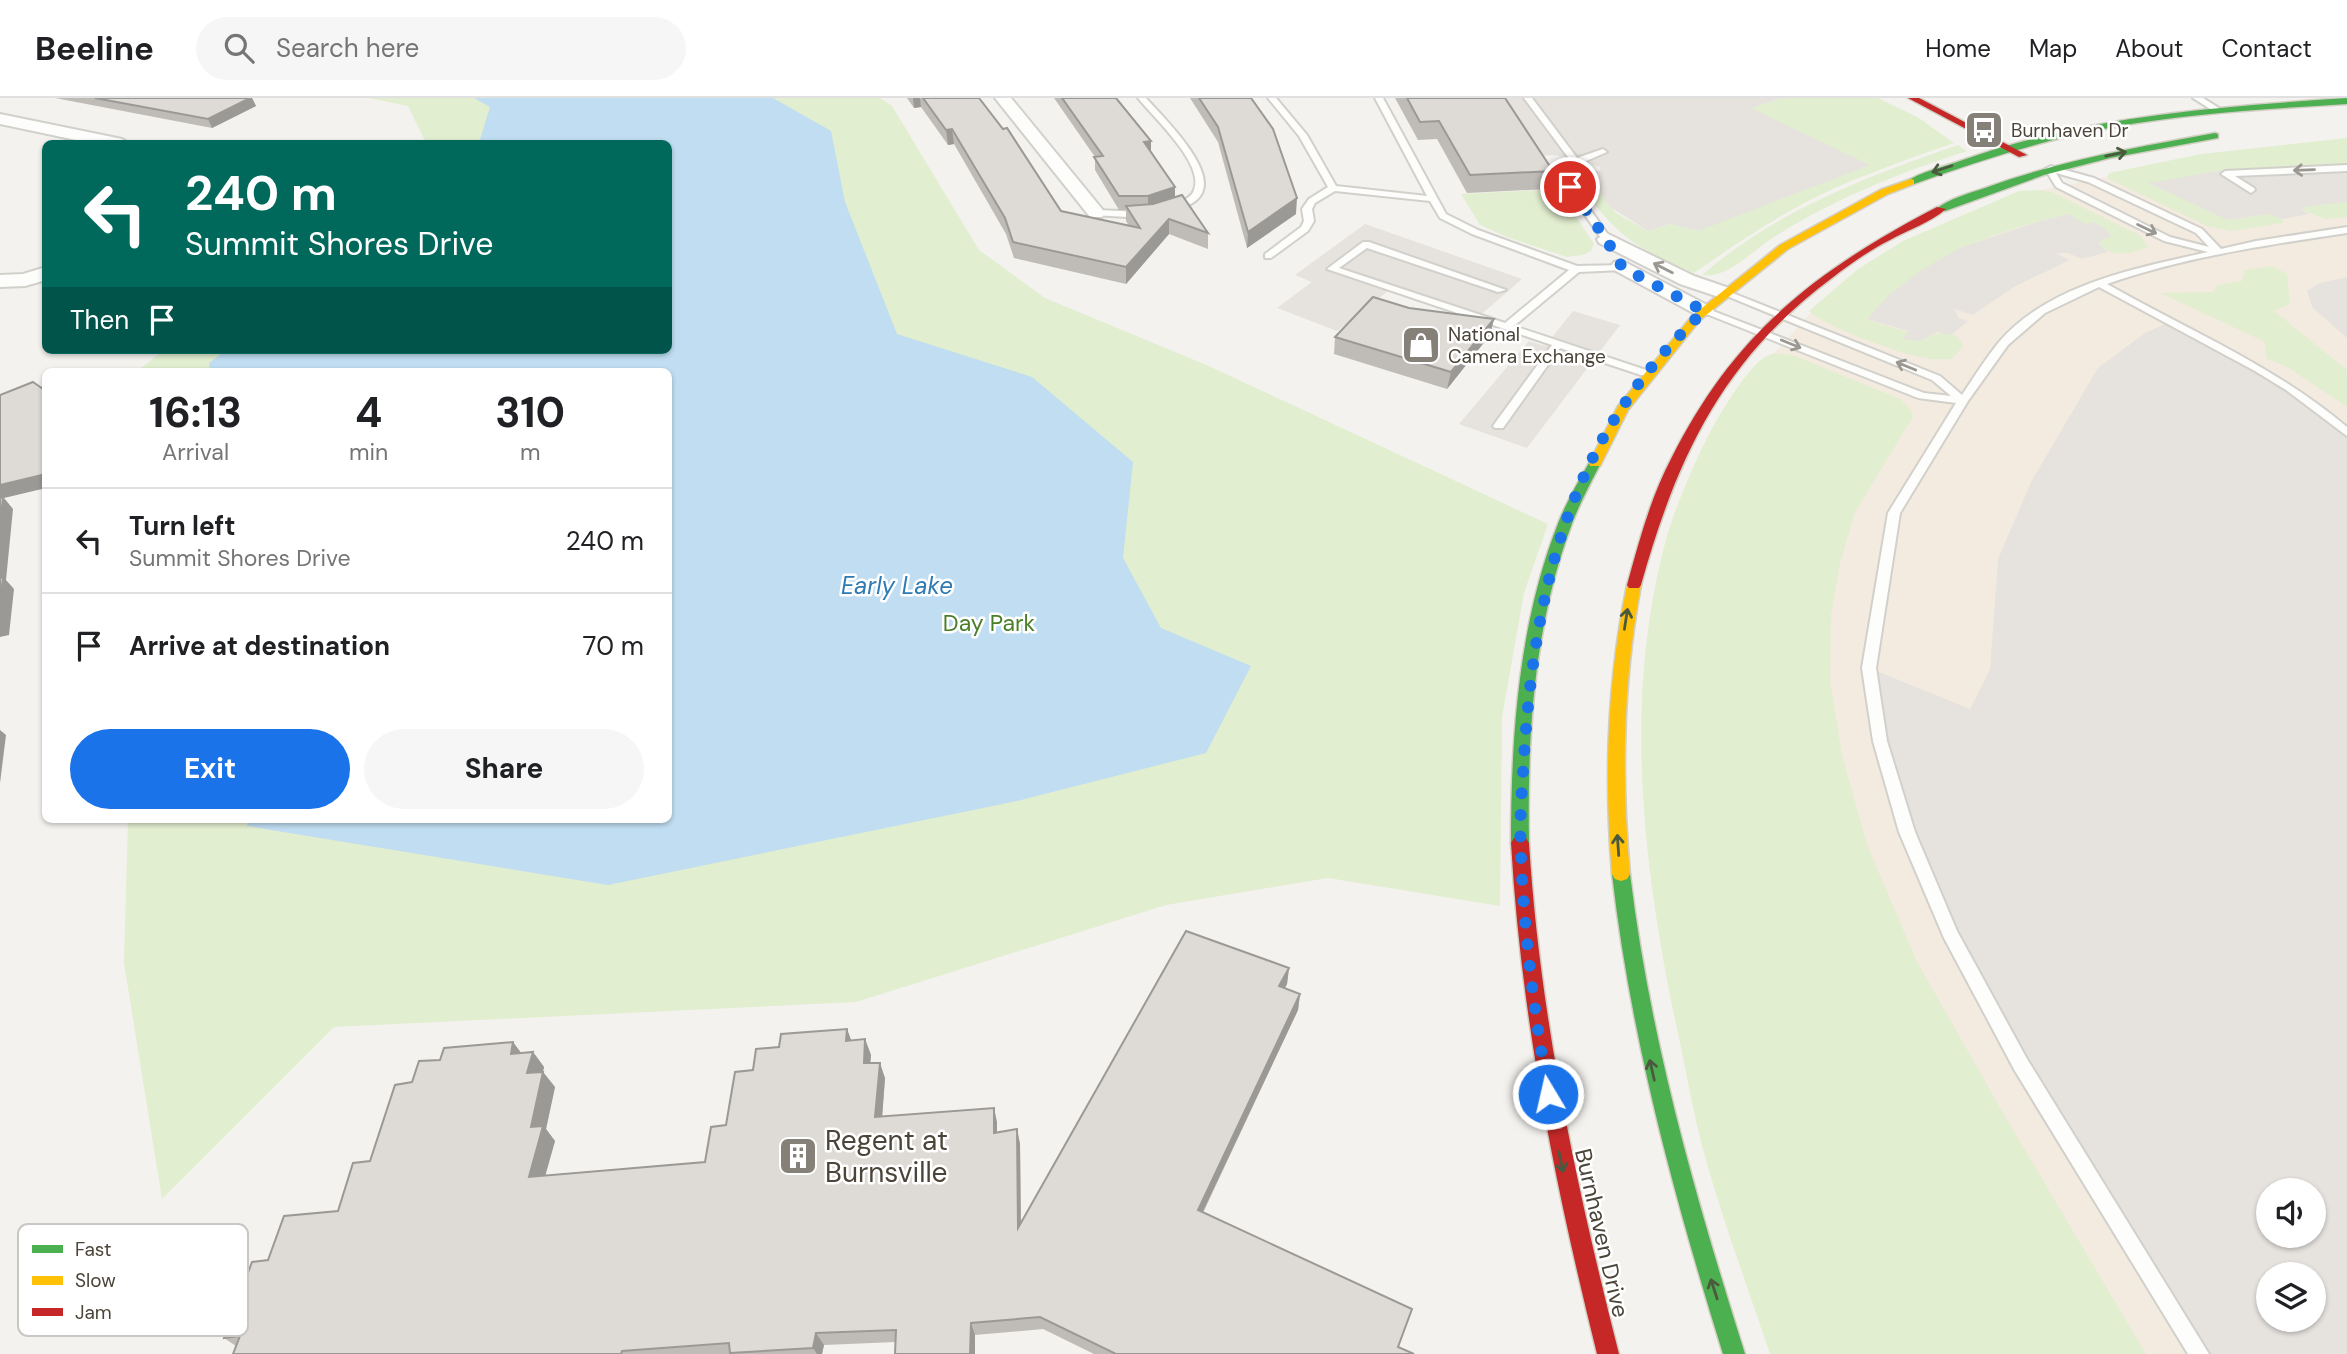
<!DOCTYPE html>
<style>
body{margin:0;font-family:"DM Sans",sans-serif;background:#f6f6f6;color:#202124;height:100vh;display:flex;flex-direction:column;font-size:26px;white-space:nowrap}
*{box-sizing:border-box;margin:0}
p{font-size:23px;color:#757577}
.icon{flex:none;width:38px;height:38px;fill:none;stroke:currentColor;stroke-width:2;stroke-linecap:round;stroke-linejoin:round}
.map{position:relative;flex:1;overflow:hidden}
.panel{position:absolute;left:42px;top:270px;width:630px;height:455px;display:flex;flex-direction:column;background:#fff;border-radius:10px;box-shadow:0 2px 5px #0004}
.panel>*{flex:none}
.guide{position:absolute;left:42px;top:42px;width:630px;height:214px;border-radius:10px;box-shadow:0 2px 5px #0004;background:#00695c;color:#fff;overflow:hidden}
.fabs{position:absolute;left:2256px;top:1080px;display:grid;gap:14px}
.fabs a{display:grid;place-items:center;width:70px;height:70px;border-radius:50%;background:#fff;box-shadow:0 2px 5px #0004;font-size:35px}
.pin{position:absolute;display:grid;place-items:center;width:60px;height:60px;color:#fff;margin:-30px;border:4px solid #fff;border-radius:50%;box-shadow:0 2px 7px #0007}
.me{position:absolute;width:77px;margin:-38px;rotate:351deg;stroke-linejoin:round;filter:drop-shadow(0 0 5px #0008)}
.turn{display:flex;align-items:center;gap:24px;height:147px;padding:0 28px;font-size:32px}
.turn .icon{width:91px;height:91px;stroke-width:2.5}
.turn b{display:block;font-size:49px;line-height:60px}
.then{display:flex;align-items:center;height:66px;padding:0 28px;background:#0003;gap:14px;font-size:26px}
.eta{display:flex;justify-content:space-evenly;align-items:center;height:119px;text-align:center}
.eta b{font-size:42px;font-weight:700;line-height:49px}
.button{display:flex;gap:14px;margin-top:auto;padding:14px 28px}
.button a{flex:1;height:80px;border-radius:42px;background:#1a73e8;color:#fff;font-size:28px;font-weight:700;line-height:80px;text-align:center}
.button a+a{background:#f6f6f6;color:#202124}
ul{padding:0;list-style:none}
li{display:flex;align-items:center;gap:21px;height:105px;padding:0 28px;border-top:2px solid #e0e0e0}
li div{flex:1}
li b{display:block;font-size:26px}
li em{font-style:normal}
header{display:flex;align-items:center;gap:42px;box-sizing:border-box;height:98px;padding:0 35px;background:#fff;border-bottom:2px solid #e0e0e0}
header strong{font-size:33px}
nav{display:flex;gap:38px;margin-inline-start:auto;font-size:24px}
.search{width:490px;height:63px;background:#f6f6f6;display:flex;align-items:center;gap:18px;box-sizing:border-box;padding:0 24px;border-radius:38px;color:#757577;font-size:26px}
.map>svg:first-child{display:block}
</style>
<header>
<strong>Beeline</strong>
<div class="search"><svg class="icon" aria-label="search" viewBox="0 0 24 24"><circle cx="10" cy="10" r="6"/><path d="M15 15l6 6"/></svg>Search here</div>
<nav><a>Home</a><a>Map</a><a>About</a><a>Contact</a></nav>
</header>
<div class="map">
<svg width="2347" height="1256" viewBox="0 0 2347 1256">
<rect width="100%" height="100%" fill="#f4f2ee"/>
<path fill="#f3ebdf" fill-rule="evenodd" d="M2347 43V1256H1779L1766 264 1818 207 2026 95 2157 69ZM2268 1092H2314V1138H2268ZM2268 1176H2314V1222H2268Z"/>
<g fill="#e1eecf">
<polygon points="369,0 880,0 892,8 979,152 1045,200 1211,269 1548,426 1524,495 1502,619 1500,808 1328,780 1166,807 856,904 334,929 162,1101 124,865 128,721 668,721 668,273 140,273 141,270 164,252 668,252 668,46 422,45 425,43 408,8"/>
<path d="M1782 0H1878L1919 20 1954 45C1908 61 1862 77 1818 98 1774 120 1734 147 1694 175 1641 154 1614 136 1582 89H1595L1616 115 1648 133 1670 126 1698 133 1750 10Z"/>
<polygon points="2347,40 2347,66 2318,68 2228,122 2269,116 2283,121 2283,125 2232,133 2207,128 2107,80 2109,75 2201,56"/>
<path d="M1958 47 1967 53C1899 75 1831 102 1771 141 1751 154 1727 181 1702 177 1775 113 1868 78 1958 47Z"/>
<polygon points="1558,91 1594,146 1591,153 1583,157 1567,159 1507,139 1480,127 1461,96"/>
<path d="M2037 92 2052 94 2141 138 2148 149C2132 156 2112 160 2099 146V143L2108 140 2068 116C1990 135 1921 159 1868 222L1908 234 1904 240C1910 240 1916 241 1922 240 1936 239 1953 225 1963 248L1952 261C1943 261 1933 262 1925 260 1900 256 1826 229 1809 213L1858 171 1903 143 2019 93Z"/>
<polygon points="2347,104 2347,119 2326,121 2302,112 2303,109"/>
<polygon points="2272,168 2287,176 2290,206 2274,213 2347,272 2347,309 2289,270 2266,260 2265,244 2161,195 2213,194 2218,187 2242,183 2245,172"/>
<path d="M1785 256 1795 258 1900 301 1912 313 1913 319 1855 414 1840 465 1831 516 1830 583 1842 657 1867 747 1916 862 2007 1022 2146 1256H1770C1747 1187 1721 1118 1702 1048 1694 1017 1688 985 1682 954 1646 792 1622 620 1662 457 1672 416 1688 379 1706 342 1715 324 1750 263 1769 257 1773 255 1780 256 1785 256Z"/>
</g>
<g fill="#e6e3df" fill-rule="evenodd">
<polygon points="1498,0 1782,0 1751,10 1870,67 1698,133 1670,126 1648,133 1610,109 1585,73 1599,73 1601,69 1556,57 1537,58"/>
<polygon points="2347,66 2347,104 2303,109 2302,112 2309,116 2283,121 2268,116 2228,122 2148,85 2224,72 2246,73"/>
<polygon points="2068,116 2086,126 2093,124 2106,131 2111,138 2100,143 2099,146 2108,154 2082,161 2068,155 2056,155 2070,162 2014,189 1973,217 1954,211 1959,220 1968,223 1951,237 1938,234 1920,243 1903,241 1908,233 1867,221 1889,197 1920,173 1960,150 2034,125"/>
<polygon points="1365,126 1522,181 1477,220 1393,189 1337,233 1277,210 1312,184 1295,177"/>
<polygon points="2347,179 2347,240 2312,209 2307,193 2320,185"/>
<polygon points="1573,213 1620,227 1527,350 1459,326 1529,243 1545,248"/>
<path d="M2169 224 2235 255 2347 335V1256H2199L2021 967 1907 734 1869 570 1970 611 1990 571 1998 461 2032 382 2098 270 2145 235ZM2268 1092H2314V1138H2268ZM2268 1176H2314V1222H2268Z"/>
</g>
<polygon fill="#c0ddf1" points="474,0 773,0 831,33 845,104 897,236 1032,279 1133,364 1123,460 1161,530 1251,568 1206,655 1017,703 608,787 247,728 249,721 668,721 668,273 210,273 209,265 226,252 668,252 668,46 479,45 490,9"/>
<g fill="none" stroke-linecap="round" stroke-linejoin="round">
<defs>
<g id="lane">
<path d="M1138 0H1146C1162 18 1215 69 1202 95 1197 105 1185 109 1175 113L1167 111C1175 105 1191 102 1194 92 1205 66 1153 19 1138 0Z"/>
<polygon points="1268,0 1276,0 1307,37 1336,88 1427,98 1375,0 1383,0 1446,116 1478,132 1577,168 1625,167 1625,171 1622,172 1579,174 1514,228 1649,273 1649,277 1641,277 1560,250 1503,330 1495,330 1493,328 1552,247 1327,171 1363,144 1369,144 1506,192 1498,194 1367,150 1339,170 1505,225 1569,172 1472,136 1440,120 1430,103 1335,93 1315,105 1312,111 1314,123 1308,133 1271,160 1265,160 1265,156 1301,129 1304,123 1302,111 1309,101 1328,89 1299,38"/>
<polygon points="1524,0 1532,0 1577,60 1603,51 1607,54 1563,73 1611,141 1609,143 1603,143 1554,72 1570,62"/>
<polygon points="2193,0 2203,0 2222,12 2215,14"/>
<polygon points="2347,67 2347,73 2235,78 2254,90 2255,92 2251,95 2221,76 2225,73"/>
<path d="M2051 68 2094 80 2202 131 2221 151 2256 143 2347 129V135C2267 147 2184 159 2107 186 2188 232 2275 268 2347 329V338L2286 292 2255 273 2099 189 2045 215 2008 247 1968 303 1900 415 1876 570 1887 643 1915 734 1957 833 2027 961 2209 1256H2188L2015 973 1944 840 1899 734 1873 643 1862 570 1888 415 1956 305 1918 300 1699 213 1708 211 1924 295 1951 298 1932 282 1717 194 1725 192 1940 278 1962 297C1974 279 1986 260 1999 244 2049 186 2137 170 2208 154L2164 143 2056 89 2045 71ZM2056 75 2088 84 2196 135 2209 149 2170 139 2062 85Z"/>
<polygon points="1096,112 1145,114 1150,117 1145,120 1093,117 1093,113"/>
</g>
<g id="street">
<polygon points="995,0 1011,0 1102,111 1105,115 1102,119 1090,119"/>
<polygon points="0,16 122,41 130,46 95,46 0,26"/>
<polygon points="1606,135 1694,178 1729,190 1732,194 1722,200 1680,186 1599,145 1597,141"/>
<polygon points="1621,162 1711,209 1714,213 1711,217 1697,217 1614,172 1611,168 1614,164"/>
<polygon points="46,169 46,182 25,188 0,189 0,177 23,176"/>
</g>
<g id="fast">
<path d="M2347 0V6C2268 11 2187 15 2109 30 2042 42 1978 63 1914 86L1906 84C1920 74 1943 69 1960 63 2084 18 2217 9 2347 0Z"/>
<path d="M2215 35 2218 36V40L2110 60 2044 77 1945 113 1936 111C1949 101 1969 95 1985 90 2059 63 2137 49 2215 35Z"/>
<path d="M1595 361 1601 365C1591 384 1581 403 1573 423 1534 524 1527 638 1529 745L1526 750 1520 752 1514 750 1511 745C1511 637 1519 523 1559 423 1567 403 1578 384 1589 365Z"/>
<path d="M1621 769 1627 771 1630 776C1650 941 1695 1098 1745 1256H1723C1674 1098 1631 941 1612 776L1615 771Z"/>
</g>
<g id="slow">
<polygon points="1911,81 1914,82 1914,86 1888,96 1788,151 1700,222 1628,312 1600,368 1590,368 1589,365 1618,308 1692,218 1780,147 1880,92"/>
<path d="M1634 482 1641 487C1623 583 1621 678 1630 776L1627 781 1621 783 1615 781 1612 776C1604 678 1607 583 1627 487Z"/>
</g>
<g id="jam">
<polygon points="1908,0 1919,0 2027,57 2019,59"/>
<path d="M1937 109 1946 111C1931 124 1908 132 1890 142 1870 152 1850 166 1832 180 1722 262 1677 359 1641 487L1639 490H1629L1627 487C1639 444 1650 401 1671 361 1734 235 1815 173 1937 109Z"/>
<path d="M1520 738 1526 740 1529 745C1540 919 1576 1087 1619 1256H1597C1555 1087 1521 919 1511 745L1514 740Z"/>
</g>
</defs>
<use href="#lane" stroke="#d2d0cb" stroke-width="4"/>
<use href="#street" stroke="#d2d0cb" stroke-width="4"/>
<use href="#fast" stroke="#d3cfc5" stroke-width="3"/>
<use href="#slow" stroke="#d3cfc5" stroke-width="3"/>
<use href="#jam" stroke="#d3cfc5" stroke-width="3"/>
<use href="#lane" fill="#fdfdfc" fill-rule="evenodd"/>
<use href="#street" fill="#fdfdfc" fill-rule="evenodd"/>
<use href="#fast" fill="#4caf50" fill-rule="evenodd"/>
<use href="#slow" fill="#ffc107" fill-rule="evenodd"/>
<use href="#jam" fill="#c62828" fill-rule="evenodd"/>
</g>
<g fill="#bfbcb8">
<polygon points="55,0 252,0 256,8 212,30"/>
<polygon points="907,0 979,0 1061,113 1129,128 1126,123 1126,112 1119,112 1095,72 1095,59 1054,0 1116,0 1151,55 1175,99 1208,135 1208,151 1169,136 1126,186 1014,160 1006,136 954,46 948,47 921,9 914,10"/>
<polygon points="1190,0 1251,0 1296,116 1247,150 1218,44"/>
<polygon points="1395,0 1505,0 1553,73 1549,91 1467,95 1437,41 1418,42"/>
<polygon points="1409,210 1494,221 1490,237 1447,291 1334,256 1335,239"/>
<polygon points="1289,870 1287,886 1285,890 1300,896 1298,912 1203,1115 1398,1249 1414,1256 1094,1256 1043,1231 975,1237 975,1256 895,1256 896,1244 824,1247 822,1256 233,1256 236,1248 224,1240 268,1162 338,1113 370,1063 412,984 521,955 533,954 544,969 543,974 555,989 546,1031 555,1043 545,1077 705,1064 726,1027 753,972 779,949 847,931 851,943 865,941 871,957 870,965 885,980 882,1019 997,1024 997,1034 1017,1031 1020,1046 1021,1125"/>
</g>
<g fill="#9b9996">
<polygon points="250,0 252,0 256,8 212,30 208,21"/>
<polygon points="913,0 920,0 921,9 914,10"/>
<polygon points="952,31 954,46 948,47 946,32"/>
<polygon points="1151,43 1151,56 1144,44"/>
<polygon points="1175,89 1175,103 1148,111 1148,98"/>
<polygon points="1297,100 1296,116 1247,150 1248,134"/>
<polygon points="1169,121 1169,136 1126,186 1126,169"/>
<polygon points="1494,221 1490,237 1447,291 1451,274"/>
<polygon points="46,376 46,390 4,400 13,411 6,482 14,491 9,537 0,539 0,387"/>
<polygon points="0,632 6,637 0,685"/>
<polygon points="1289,870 1287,886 1277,904 1279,888"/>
<polygon points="1300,896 1298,912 1197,1126 1198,1112"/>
<polygon points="847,931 853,947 846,943"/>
<polygon points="865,941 871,957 869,980 864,965"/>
<polygon points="513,944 525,960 511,956"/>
<polygon points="533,954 544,969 539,990 527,975"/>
<polygon points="880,965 885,980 881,1034 875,1019"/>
<polygon points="543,974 555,989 546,1031 555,1043 541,1093 529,1079 531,1029"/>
<polygon points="994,1010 997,1024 997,1049 994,1035"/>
<polygon points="1017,1031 1020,1046 1021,1143 1018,1130"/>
<polygon points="971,1225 975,1237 975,1256 970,1256"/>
<polygon points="816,1235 824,1247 822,1256 817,1256 813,1250"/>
</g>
<g fill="#dedbd6" stroke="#9b9996" stroke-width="2">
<polygon points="95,0 250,0 208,21"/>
<polygon points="923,0 979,0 1003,31 1007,30 1061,113 1140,130 1126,108 1153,106 1182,97 1208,135 1169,121 1126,169 1013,144 1005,120 952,31 946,32"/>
<polygon points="1062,0 1116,0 1151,43 1144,44 1175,89 1148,98 1119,98 1094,59 1103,58"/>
<polygon points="1199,0 1251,0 1273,31 1297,100 1248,134 1218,29"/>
<polygon points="1407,0 1505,0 1553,73 1470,77 1439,23 1420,24"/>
<polygon points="1373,199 1409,210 1494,221 1451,274 1335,239"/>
<polygon points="33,284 46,293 46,376 0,387 0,297"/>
<polygon points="3,399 0,430 0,400"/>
<polygon points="3,479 0,506 0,480"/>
<polygon points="1186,833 1289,870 1279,888 1300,896 1198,1112 1412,1211 1398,1249 1414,1256 1116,1256 1040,1219 971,1225 970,1256 895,1256 896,1232 816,1235 813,1250 730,1255 729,1245 622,1253 621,1256 233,1256 240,1238 224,1240 252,1164 268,1162 284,1118 338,1113 353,1065 370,1063 395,987 412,984 419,963 440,962 444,950 513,944 511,956 533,954 527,975 543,974 531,1029 543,1028 529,1079 705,1064 711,1029 726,1027 735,974 753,972 756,951 779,949 781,936 847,931 846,943 865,941 864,965 880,965 875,1019 994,1010 994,1035 1017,1031 1018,1130"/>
</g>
<defs><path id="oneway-shaft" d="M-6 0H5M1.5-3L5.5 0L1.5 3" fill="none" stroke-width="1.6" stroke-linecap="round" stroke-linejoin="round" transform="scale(1.75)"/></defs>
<g stroke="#4b593e">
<use href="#oneway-shaft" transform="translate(2116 56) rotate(-12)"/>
<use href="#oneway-shaft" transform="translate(1942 71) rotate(162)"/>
<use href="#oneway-shaft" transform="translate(1626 521) rotate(-81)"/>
<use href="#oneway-shaft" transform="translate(1618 747) rotate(-94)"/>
<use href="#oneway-shaft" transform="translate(1652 972) rotate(-103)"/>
<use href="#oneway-shaft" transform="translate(1561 1064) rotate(78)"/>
<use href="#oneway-shaft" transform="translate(1714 1191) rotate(-108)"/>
</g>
<g stroke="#9b9791">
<use href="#oneway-shaft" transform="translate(2304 72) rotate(178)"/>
<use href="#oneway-shaft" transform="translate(2147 131) rotate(26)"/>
<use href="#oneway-shaft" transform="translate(1663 170) rotate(-153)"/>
<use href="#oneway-shaft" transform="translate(1791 246) rotate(22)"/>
<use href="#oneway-shaft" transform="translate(1906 268) rotate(-158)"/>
</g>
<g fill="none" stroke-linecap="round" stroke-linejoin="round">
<path stroke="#1a73e8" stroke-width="12" stroke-dasharray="0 21.6" d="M1548 996C1535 917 1524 838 1521 758 1519 725 1522 691 1524 658 1532 535 1554 408 1625 305 1648 270 1675 241 1704 213L1622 169 1606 141 1570 89"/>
</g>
<defs>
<symbol id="bus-square" viewBox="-11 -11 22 22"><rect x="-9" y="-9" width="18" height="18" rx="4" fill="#868178" stroke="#fff"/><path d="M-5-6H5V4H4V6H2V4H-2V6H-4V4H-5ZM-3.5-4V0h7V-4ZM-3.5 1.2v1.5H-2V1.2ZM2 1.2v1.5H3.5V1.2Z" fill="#fff"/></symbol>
<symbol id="shop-square" viewBox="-11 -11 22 22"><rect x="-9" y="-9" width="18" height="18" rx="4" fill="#868178" stroke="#fff"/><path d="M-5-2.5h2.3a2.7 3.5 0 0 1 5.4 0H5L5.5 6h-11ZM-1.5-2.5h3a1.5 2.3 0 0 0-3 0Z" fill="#fff"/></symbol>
<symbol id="building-square" viewBox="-11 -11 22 22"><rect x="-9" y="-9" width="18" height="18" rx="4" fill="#868178" stroke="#fff"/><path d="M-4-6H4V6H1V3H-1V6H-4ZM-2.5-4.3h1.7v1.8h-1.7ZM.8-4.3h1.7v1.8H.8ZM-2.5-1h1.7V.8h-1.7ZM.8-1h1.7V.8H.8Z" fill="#fff"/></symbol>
</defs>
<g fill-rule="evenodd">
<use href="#bus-square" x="1962" y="10" width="44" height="44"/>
<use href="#shop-square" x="1399" y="225" width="44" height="44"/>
<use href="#building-square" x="776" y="1036" width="44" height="44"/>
</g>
<g text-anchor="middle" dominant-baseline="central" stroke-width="5" stroke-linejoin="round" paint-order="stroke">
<g font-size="19" fill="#4b4439" stroke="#fff" text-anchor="start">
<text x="2011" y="32">Burnhaven Dr</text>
<text x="1448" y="236">National<tspan x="1448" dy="22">Camera Exchange</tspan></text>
</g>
<g font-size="23" fill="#4a7f2a" stroke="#fff">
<text x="989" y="525">Day Park</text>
</g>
<g font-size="23" fill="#4b4439" stroke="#fff">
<text transform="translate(1602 1135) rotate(77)">Burnhaven Drive</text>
</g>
<g font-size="24" font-style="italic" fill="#2e7ab2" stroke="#fff">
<text x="897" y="487">Early Lake</text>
</g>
<g font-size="28" fill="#4b4439" stroke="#fff" text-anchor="start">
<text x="825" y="1042">Regent at<tspan x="825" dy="32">Burnsville</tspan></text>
</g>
</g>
<rect x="18" y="1126" width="230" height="112" rx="10" fill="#fff" stroke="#c9c7c4" stroke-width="2"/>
<rect x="32" y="1147" width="31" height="8" fill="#4caf50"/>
<rect x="32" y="1178" width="31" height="9" fill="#ffc107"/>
<rect x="32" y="1210" width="31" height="8" fill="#c62828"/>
<g font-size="19" fill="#4b4439">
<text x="75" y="1158">Fast</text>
<text x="75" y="1189">Slow</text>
<text x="75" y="1221">Jam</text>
</g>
</svg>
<div class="fabs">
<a><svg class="icon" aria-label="sound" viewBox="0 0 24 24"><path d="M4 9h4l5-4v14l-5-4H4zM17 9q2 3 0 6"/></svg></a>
<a><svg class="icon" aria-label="layers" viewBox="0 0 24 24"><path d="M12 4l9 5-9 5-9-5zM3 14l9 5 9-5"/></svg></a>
</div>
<div class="pin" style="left:1570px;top:89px;background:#d93025"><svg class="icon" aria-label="arrive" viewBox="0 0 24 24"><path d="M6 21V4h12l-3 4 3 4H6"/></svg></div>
<svg class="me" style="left:1548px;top:996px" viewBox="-20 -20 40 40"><circle r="17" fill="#1a73e8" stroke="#fff" stroke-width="3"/><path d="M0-11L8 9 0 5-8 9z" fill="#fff"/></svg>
<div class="guide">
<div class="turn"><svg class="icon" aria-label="left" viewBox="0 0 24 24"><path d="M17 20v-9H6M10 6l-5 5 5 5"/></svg><div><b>240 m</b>Summit Shores Drive</div></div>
<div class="then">Then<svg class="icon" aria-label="arrive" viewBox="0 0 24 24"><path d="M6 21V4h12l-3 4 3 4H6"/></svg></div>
</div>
<section class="panel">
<div class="eta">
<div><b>16:13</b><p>Arrival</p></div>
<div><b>4</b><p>min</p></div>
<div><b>310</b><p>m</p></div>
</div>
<ul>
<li><svg class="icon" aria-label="left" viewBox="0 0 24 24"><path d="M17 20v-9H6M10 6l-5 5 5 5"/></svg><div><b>Turn left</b><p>Summit Shores Drive</p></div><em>240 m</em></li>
<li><svg class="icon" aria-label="arrive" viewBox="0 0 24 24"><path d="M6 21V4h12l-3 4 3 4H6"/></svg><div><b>Arrive at destination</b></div><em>70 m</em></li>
</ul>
<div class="button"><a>Exit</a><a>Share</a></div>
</section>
</div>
